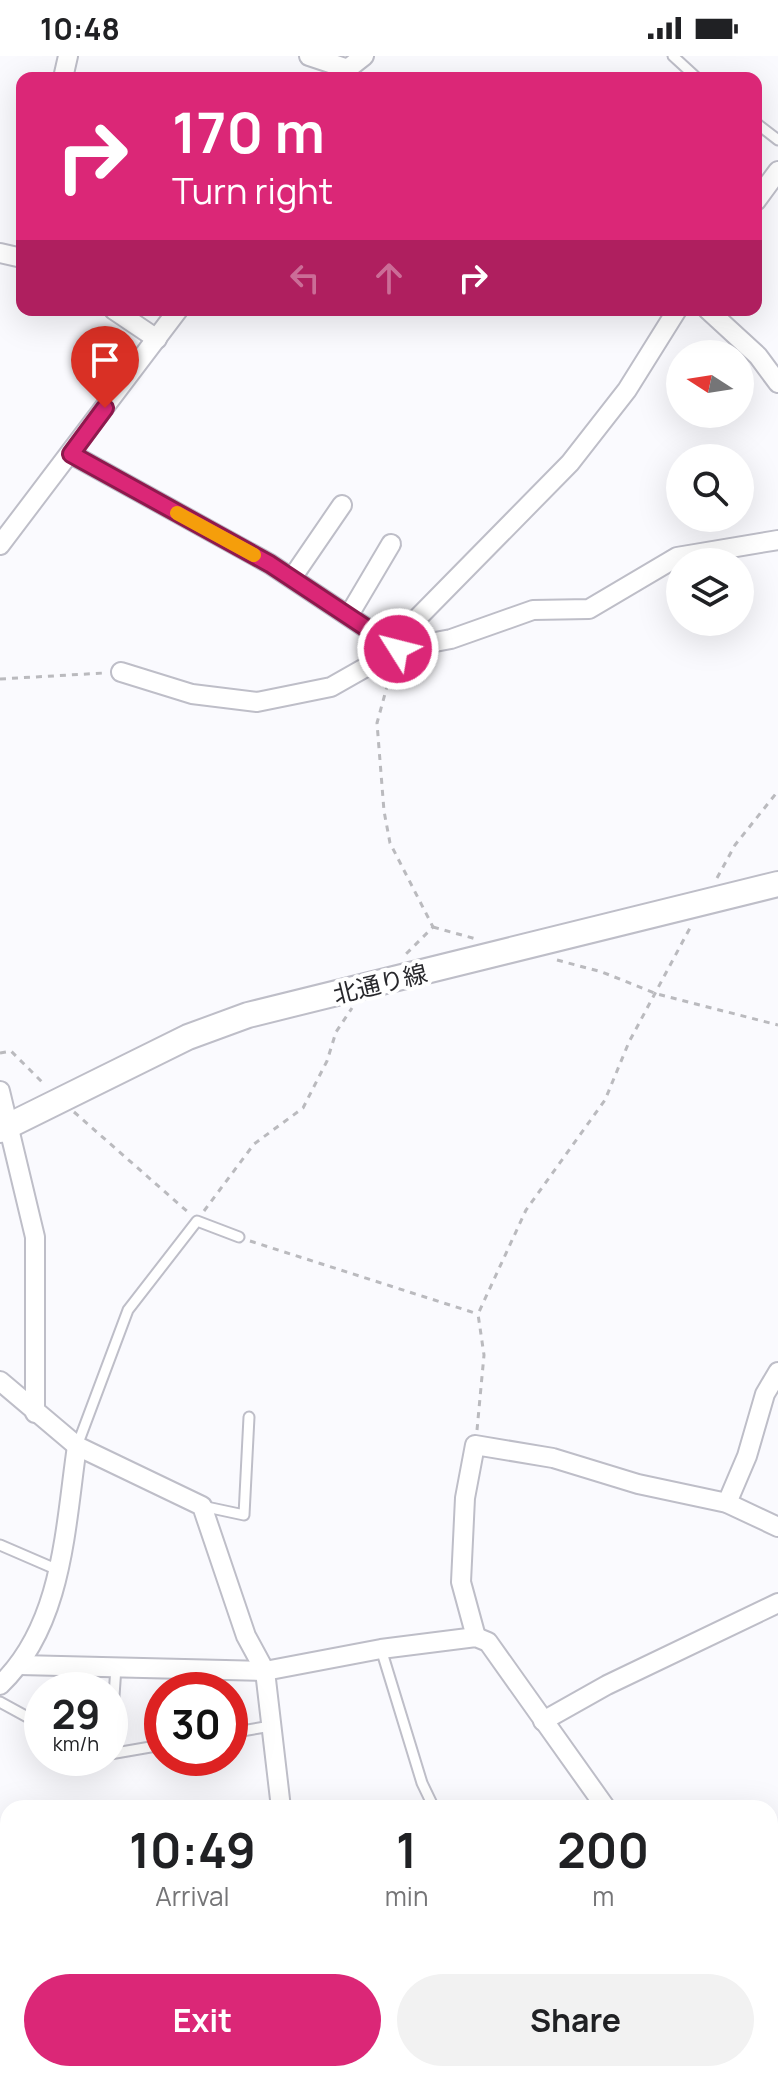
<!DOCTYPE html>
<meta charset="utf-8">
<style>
body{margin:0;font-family:Manrope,"Noto Sans JP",sans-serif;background:#f2f2f2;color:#202124;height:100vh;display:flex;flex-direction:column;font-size:30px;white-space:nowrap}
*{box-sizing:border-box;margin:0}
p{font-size:26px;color:#757577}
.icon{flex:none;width:44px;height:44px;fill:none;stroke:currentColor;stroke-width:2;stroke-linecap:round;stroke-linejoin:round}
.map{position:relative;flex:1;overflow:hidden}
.drawer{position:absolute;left:0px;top:1744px;width:778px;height:282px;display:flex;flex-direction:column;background:#fff;border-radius:24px 24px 0 0;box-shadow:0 8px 32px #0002}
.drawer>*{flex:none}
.top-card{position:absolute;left:16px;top:16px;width:746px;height:244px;border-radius:16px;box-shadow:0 8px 32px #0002;background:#db2777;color:#fff;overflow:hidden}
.needle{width:52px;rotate:282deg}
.controls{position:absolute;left:666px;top:284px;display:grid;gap:16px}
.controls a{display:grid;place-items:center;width:88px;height:88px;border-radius:50%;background:#fff;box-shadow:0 8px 32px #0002;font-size:40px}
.speed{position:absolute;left:24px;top:1616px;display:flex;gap:16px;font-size:40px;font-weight:700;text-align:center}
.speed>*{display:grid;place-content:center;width:104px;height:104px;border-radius:50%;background:#fff;box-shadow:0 8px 32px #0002;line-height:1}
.speed small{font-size:20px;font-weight:400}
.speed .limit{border:12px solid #d22;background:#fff;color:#111}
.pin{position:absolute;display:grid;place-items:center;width:68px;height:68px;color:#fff;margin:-82px -34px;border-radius:50% 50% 50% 0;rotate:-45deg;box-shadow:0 0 8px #0007}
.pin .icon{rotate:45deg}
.me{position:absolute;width:88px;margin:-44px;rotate:306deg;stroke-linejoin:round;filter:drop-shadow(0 0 6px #0008)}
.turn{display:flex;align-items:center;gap:28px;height:168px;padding:0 24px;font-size:36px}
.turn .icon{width:104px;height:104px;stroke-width:2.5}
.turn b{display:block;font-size:56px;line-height:68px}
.lanes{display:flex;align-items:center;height:76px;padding:0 24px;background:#0003;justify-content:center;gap:40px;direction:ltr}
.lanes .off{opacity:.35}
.eta{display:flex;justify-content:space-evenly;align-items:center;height:136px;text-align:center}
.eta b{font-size:48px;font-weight:700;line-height:56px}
.primary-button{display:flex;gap:16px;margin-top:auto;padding:16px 24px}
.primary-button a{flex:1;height:92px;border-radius:48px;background:#db2777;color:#fff;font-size:32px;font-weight:700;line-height:92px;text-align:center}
.primary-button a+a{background:#f2f2f2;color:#202124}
.status{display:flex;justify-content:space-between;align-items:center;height:56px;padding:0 40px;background:#fff;direction:ltr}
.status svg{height:22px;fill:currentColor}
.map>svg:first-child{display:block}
</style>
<div class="status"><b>10:48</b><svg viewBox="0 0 49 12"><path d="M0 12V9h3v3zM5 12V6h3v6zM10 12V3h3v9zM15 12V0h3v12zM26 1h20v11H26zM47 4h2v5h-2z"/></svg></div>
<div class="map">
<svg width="778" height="2025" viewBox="0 0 778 2025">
<rect width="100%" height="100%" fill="#fafafe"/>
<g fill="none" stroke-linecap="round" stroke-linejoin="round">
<defs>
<g id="lane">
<polyline points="673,0 697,22"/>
<polyline points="756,67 778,84"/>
<polyline points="77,1390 128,1254 197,1165 239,1181"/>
<polyline points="202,1450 244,1459 249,1361"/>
<polyline points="0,1489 58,1514"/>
<polyline points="381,1593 422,1727 434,1752"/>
<polyline points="116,1611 110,1698 162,1689"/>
<polyline points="0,1646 42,1669"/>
<polyline points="230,1677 271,1670"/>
<polyline points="0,1885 8,1891"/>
<polyline points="154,2018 158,2025"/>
<polyline points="648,2018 654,2025"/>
</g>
<g id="street">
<polyline points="309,0 348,13"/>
<polyline points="63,22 68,0"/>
<polyline points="336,22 364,0"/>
<polyline points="756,145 778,115"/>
<polyline points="0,197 22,202"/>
<polyline points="114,254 157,283"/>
<polyline points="708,254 758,300 778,327"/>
<polyline points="71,398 270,508 398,593"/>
<polyline points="0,489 178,254"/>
<polyline points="292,522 342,449"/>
<polyline points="349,559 391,488"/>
<polyline points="393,587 570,407 627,334 677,254"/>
<polyline points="121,616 192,638 257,646 331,631 398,593 451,583 533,554 589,553 677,501 778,484"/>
<polyline points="0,1035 35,1181 35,1357"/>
<polyline points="0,1325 77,1390 202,1450 246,1580 265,1615 281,1752"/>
<polyline points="727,1447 747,1400 765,1338 778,1316"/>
<polyline points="476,1581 461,1526 465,1442 475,1389 553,1402 638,1428 727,1447 778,1471"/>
<polyline points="20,1609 265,1615 381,1593 476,1581 488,1586 606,1752"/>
<path d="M0 1629C63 1569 65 1472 77 1390"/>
<polyline points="543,1665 607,1629 778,1547"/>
<polyline points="770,1993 778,2000"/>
<polyline points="489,2018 495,2025"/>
</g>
<g id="secondary">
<polyline points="0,1074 188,981 248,959 778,828"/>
<polyline points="770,1931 778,1924"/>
<polyline points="663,2025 671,2018"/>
</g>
</defs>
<use href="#lane" stroke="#bebec8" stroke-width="13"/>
<use href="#street" stroke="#bebec8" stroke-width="22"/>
<use href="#secondary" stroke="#bebec8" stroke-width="28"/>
<g stroke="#bababe" stroke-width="3" stroke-dasharray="6 6" stroke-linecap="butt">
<polyline points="391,616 377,667 384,755 390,787 433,871 405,899"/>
<polyline points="0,623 104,617"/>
<polyline points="717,822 735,789 778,735"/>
<polyline points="433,871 476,883"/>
<polyline points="557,904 602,916 657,938 778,969"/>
<polyline points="0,997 11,995 45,1029"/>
<polyline points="74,1056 189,1157"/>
<polyline points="204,1155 254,1088 303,1052 327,1005 336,976 352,952"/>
<polyline points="250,1185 478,1258"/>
<polyline points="477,1374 484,1299 478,1258 526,1154 605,1044 629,986 691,870"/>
<polyline points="104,2025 114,2018"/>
</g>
<use href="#lane" stroke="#fff" stroke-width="9"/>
<use href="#street" stroke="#fff" stroke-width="18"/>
<use href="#secondary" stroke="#fff" stroke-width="24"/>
</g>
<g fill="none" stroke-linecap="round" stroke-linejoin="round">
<defs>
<polyline id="route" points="105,352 71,398 270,508 398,593"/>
</defs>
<use href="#route" stroke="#8e194d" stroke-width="20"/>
<use href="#route" stroke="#db2777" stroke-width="14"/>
<polyline stroke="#f59e0b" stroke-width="14" points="177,457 254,499"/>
</g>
<g text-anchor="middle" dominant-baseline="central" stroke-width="8" stroke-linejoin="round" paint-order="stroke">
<g font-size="24" fill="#27272b" stroke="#fff">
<text transform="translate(380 927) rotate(-14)">北通り線</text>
</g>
</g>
</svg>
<div class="controls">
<a><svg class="needle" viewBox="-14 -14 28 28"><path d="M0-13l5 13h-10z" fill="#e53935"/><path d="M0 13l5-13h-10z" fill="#757577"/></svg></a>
<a><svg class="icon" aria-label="search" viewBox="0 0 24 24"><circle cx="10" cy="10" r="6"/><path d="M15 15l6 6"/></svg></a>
<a><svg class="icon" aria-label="layers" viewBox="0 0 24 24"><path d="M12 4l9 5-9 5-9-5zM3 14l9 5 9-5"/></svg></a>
</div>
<div class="speed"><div>29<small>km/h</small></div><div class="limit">30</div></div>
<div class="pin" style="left:105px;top:352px;background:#d93025"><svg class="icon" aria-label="arrive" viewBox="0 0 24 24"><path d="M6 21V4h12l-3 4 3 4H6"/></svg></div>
<svg class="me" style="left:398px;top:593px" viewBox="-20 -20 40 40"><circle r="17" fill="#db2777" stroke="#fff" stroke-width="3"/><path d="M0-11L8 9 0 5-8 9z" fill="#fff"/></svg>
<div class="top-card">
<div class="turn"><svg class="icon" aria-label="right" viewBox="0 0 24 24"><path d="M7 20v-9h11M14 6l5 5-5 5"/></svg><div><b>170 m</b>Turn right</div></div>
<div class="lanes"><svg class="icon off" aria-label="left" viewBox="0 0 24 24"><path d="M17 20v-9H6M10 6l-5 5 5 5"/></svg><svg class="icon off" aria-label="ahead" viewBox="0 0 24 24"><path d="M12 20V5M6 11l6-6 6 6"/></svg><svg class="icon" aria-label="right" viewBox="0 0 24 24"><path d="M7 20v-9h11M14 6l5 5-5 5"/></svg></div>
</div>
<section class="drawer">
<div class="eta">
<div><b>10:49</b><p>Arrival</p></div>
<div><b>1</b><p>min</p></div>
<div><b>200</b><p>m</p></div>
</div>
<div class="primary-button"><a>Exit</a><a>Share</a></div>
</section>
</div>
